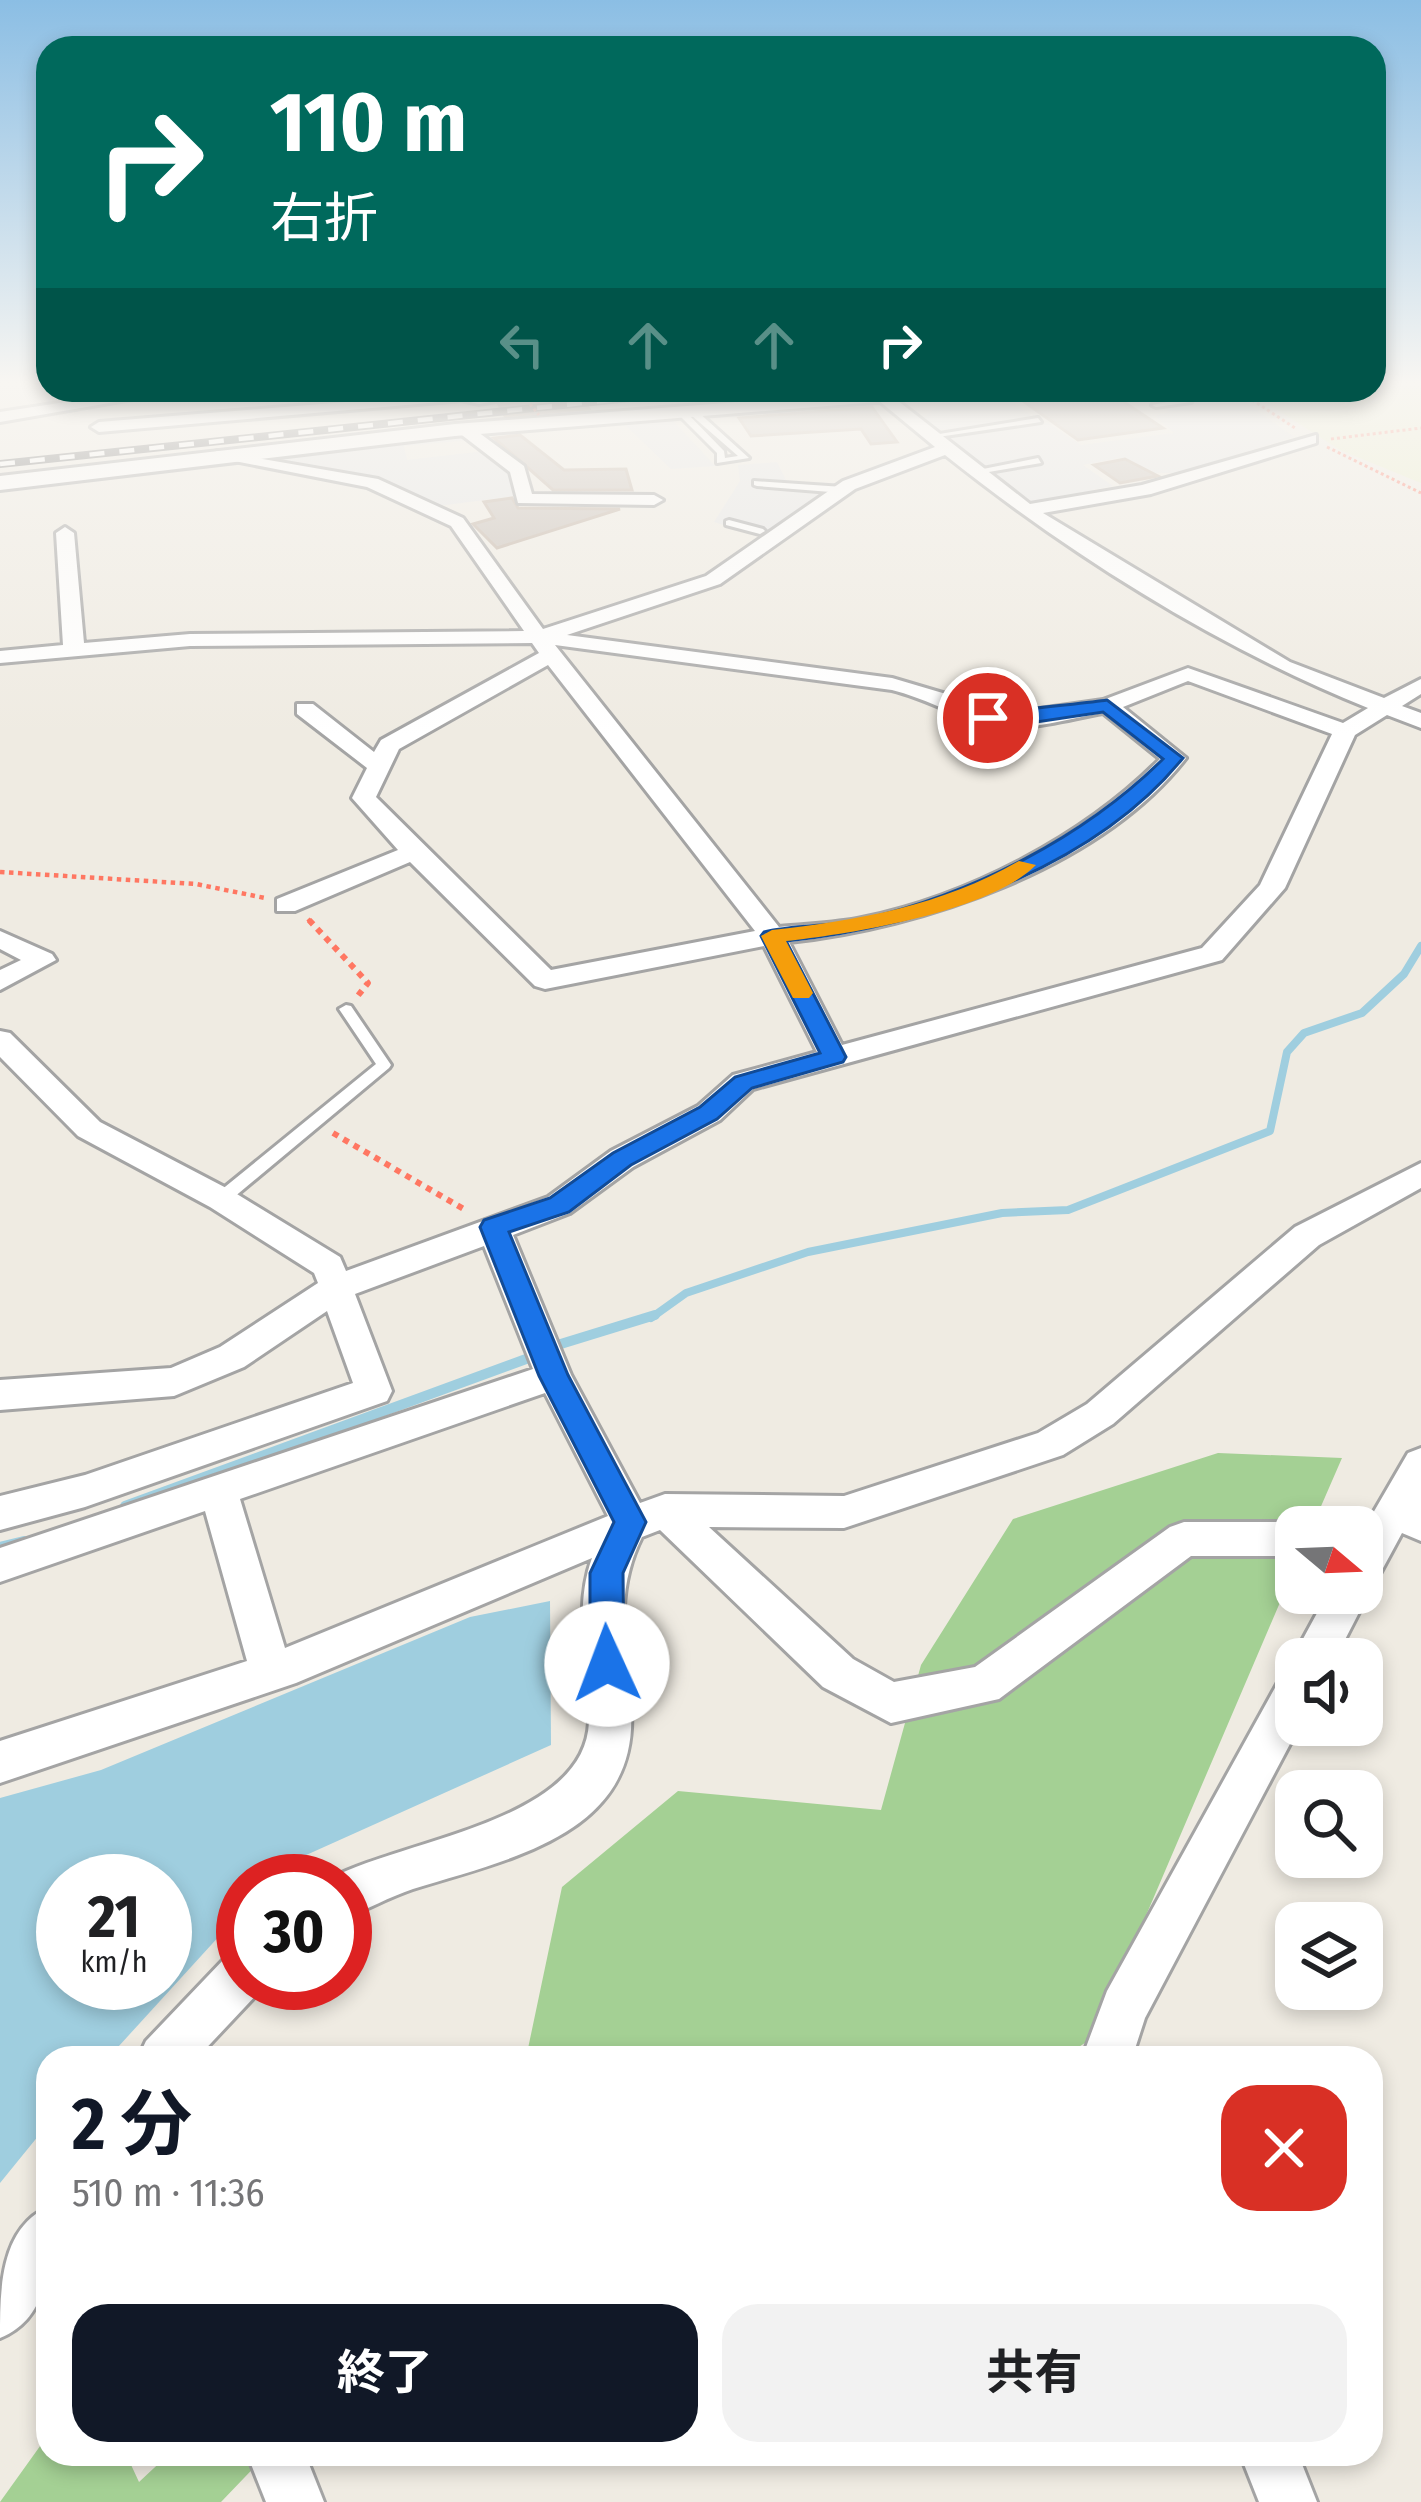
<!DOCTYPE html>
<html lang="ja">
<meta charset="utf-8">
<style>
body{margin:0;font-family:"Fira Sans Condensed","Noto Sans JP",sans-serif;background:#f2f2f2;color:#202124;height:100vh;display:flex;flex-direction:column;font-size:45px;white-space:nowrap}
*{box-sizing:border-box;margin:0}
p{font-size:39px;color:#757577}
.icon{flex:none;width:66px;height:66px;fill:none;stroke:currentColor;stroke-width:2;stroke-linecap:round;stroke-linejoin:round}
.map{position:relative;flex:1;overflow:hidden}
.side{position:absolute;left:36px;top:2046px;width:1347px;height:420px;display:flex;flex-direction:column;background:#fff;border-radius:36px;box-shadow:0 6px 18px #0003}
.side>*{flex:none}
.guide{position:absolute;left:36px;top:36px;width:1350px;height:366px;border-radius:36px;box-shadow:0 6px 18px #0003;background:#00695c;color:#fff;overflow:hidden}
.needle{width:78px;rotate:109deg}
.buttons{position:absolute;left:1275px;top:1506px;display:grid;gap:24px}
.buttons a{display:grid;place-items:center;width:108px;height:108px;border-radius:24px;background:#fff;box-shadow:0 6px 18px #0003;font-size:60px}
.speed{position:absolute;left:36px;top:1854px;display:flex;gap:24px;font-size:60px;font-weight:700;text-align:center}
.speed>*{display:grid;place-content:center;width:156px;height:156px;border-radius:50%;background:#fff;box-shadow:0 6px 18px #0003;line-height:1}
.speed small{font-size:30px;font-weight:400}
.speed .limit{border:18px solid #d22;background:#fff;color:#111}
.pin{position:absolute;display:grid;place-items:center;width:102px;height:102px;color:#fff;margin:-51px;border:6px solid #fff;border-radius:50%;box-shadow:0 3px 12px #0007}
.me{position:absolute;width:132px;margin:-66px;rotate:358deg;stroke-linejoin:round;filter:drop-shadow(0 0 9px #0008)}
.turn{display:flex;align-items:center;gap:42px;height:252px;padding:0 36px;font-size:54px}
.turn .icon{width:156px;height:156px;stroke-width:2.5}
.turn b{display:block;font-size:84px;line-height:102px}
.lanes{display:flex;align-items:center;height:114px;padding:0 36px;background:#0003;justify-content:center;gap:60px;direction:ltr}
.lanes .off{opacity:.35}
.round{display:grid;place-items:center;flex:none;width:126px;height:126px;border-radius:36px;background:#f2f2f2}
.head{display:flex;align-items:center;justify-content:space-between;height:204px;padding:0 36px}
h1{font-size:72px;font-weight:700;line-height:90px;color:#111827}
.primary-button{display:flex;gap:24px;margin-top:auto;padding:24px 36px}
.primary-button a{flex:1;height:138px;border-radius:36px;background:#111827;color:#fff;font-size:48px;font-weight:700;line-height:138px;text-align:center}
.primary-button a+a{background:#f2f2f2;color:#202124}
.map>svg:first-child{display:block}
</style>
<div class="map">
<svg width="1421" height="2502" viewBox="0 0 1421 2502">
<rect width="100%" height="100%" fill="#efebe2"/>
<polygon fill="#ebefcb" points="1374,385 1421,385 1421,483 1340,450 1246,390 1374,390"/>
<g fill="#a4d094">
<polygon points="1218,1453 1342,1458 1312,1527 1296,1527 1296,1565 1094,2037 1062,2058 526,2058 562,1887 678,1791 881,1810 921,1665 1013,1519"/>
<polygon points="48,2435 48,2454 126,2454 139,2482 169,2454 267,2454 221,2502 0,2502"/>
</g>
<g fill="#e5e5e5">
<polygon points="957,390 1078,390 1011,400 1034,418 935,431 922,419"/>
<polygon points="1115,390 1229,390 1294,437 1177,473 1139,473 1119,458 1083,465 1113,486 1092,490 1100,495 1036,506 942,436 1048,423 1081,445 1174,433 1155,416 1169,412 1146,396 1128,399"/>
<polygon points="671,418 715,466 671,469 621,421"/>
<polygon points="458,436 471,440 404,446 407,460 485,451 511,470 515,496 438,506 379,481 246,458"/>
<polygon points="777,462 787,482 836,483 769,539 714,522 740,481 738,465"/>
</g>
<path fill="#9fcedf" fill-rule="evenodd" d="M550 1601 551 1745 284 1865 269 1881H243V1910L108 2058H48V2124L0 2183V1798L101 1770 470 1617ZM63 1881H165V1983H63Z"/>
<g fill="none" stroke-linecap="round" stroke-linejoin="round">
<polyline stroke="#9fcedf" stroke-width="8" points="651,1318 686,1293 808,1252 1002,1213 1068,1210 1270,1131 1287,1052 1304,1033 1362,1013 1404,974 1421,946"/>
<g stroke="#9fcedf" stroke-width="10">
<polyline points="551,1347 655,1315"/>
<polyline points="125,1506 537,1355"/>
<polyline points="0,1547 24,1541"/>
</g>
</g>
<g fill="#c6bdb5" stroke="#c1b1a3" stroke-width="3">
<polygon points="1084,390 1106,390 1163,428 1078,440 1020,399"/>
<polygon points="578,392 589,409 505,416 499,405"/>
<polygon points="872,407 897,442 871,444 861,429 751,436 739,418"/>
<polygon points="520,435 564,470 626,469 632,490 553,490 494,438"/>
<polygon points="1125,459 1158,476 1120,483 1094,465"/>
<polygon points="512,498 518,508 620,509 497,548 473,524 494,518 484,502"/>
</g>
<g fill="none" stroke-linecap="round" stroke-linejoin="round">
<defs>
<g id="service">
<polygon points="496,390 512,390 474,399 563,390 479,404 457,399"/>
<polygon points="1188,398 1191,402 1156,407 1152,405"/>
<polygon points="679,411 685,411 724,451 725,458 738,456 691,415 691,411 697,411 749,458 717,463 717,453 679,415"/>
<polygon points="1038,418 1041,422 931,438 927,436"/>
<polygon points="1038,458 1041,463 977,474 973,471"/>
<polygon points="754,481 843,487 847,490 843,493 757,486 754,485"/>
<polygon points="729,520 763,529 765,531 760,534 726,525 726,521"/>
<polygon points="346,1005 351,1006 389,1062 391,1065 389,1068 227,1203 215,1203 213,1199 215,1195 376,1064 339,1009"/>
</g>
<g id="minor">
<polygon points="145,390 184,390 0,422 0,412"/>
<path d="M866 390H884L1030 504 1142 485 1316 435V443L1151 494 1043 513 1290 662 1384 698 1421 679V694L1402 706 1421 713V728L1387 715 1355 735 1285 888 1222 960 753 1089 720 1120 633 1167 570 1213 513 1235 571 1375 640 1503 665 1494 844 1496 1038 1433 1087 1404 1295 1227 1421 1163V1188L1319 1245 1113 1424 1063 1455 844 1528 709 1527 853 1659 894 1682 975 1667 1170 1527 1184 1522H1296L1310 1527H1296V1556H1191L999 1699 891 1723 823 1687 660 1530 642 1537C615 1590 624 1642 630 1699 646 1834 511 1858 413 1889 389 1897 368 1909 345 1918V1881L329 1879C404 1839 585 1822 589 1722 591 1667 572 1613 592 1558L296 1683 0 1783V1741L247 1661 205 1511 0 1582V1548L533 1369 484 1246 355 1294 392 1391 387 1401 85 1507 0 1530V1496L85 1475 353 1383 327 1311 244 1367 174 1396 0 1410V1380L171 1368 220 1347 318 1283 314 1273 210 1207 78 1136 0 1057V1031L10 1033 100 1122 232 1191 340 1257 346 1271 548 1197 611 1151 698 1106 733 1075 817 1052 764 946 545 989 535 986 410 862 295 911H277V899L398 850 352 798 367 768 297 714V704H313L374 752 381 740 539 653 532 643 190 646 0 663V651L63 645 56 533 65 527 74 533 84 643 190 634 524 631 451 526 367 487 209 456 217 451 378 479 463 518 543 629 706 576 843 481 935 447ZM945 455C1072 556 1217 647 1368 708L1343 723 1188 668 1103 700 1010 713 892 678 567 635 720 584 855 489ZM555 645 892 690C924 698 950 713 980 723 1017 735 1066 719 1103 713L1160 759C1084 836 969 896 862 918 835 924 806 924 779 927ZM548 665 755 931 551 970 376 797 399 749ZM1188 681 1332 734 1260 885 1202 948 842 1045 789 942C922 928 1100 868 1186 758L1123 707ZM545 1393 608 1516 285 1648 240 1499Z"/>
<polygon points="469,392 463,400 99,432 91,427 99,422"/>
<polygon points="458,426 470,426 524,466 532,494 654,495 663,500 654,505 518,503 510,472 458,432"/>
<polygon points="0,931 52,954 56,960 0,990 0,970 21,960 0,949"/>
<polygon points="1421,1448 1421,1541 1402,1533 1376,1581 1365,1585 1369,1593 1335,1659 1296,1659 1296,1667 1292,1659 1328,1593 1362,1593 1362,1532 1408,1453"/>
<polygon points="1296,1671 1296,1725 1300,1725 1145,2018 1132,2058 1082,2058 1107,1991 1281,1677"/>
<polygon points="243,1950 243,1983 263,1983 260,1991 197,2058 138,2058 146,2041 226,1957"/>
<path d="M48 2207C48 2256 54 2316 0 2338 0 2289 0 2229 48 2207Z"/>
<polygon points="247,2454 305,2454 324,2502 266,2502"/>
<polygon points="1240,2454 1298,2454 1317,2502 1259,2502"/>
</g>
<polygon id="tertiary" points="882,391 889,393 889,401 455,436 0,490 0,476 455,424"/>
</defs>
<use href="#service" stroke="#a4a4a4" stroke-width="6"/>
<use href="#minor" stroke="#a4a4a4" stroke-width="6"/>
<use href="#tertiary" stroke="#a4a4a4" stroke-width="6"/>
<g stroke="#ff7762" stroke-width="3" stroke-dasharray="3 3" stroke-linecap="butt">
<polyline points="1237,390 1295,428"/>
<polyline points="1331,439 1421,428"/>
<polyline points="1327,447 1421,493"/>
</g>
<g stroke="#ff7762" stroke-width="4.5" stroke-dasharray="4.5 4.5" stroke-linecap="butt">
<polyline points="0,872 196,884 265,898"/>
<polyline points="308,919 312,923"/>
</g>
<g stroke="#ff7762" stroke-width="6" stroke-dasharray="6 6" stroke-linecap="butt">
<polyline points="309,920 368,983 356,998"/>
<polyline points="333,1133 467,1211"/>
</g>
<use href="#service" fill="#fff" fill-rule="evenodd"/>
<use href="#minor" fill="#fff" fill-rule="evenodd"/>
<use href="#tertiary" fill="#fff" fill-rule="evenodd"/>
<defs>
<polyline id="rail" points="0,464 707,390"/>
</defs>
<use href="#rail" stroke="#6b6b6b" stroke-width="8"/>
<use href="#rail" stroke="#fff" stroke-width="4.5" stroke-dasharray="15" stroke-linecap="butt"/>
<polyline stroke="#ff7762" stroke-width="3" stroke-dasharray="3 3" stroke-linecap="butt" points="530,404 539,415"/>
</g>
<linearGradient id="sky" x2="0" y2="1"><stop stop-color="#8bbee4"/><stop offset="0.52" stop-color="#f8f6f2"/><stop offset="1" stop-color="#f8f6f2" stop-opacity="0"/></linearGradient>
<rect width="1421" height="736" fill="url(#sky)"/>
<path fill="#1a73e8" stroke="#114b97" stroke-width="3" d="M1107 700 1183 758C1093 869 923 927 786 941L846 1057 843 1062 752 1088 717 1119 631 1165 569 1212 509 1232 568 1375 646 1522 623 1573 624 1664 619 1675 607 1679 595 1675 590 1664V1573L614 1522 539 1376 480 1227 484 1220 550 1198 613 1153 700 1107 735 1077 820 1053 761 936 764 932C797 924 833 927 865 919 974 893 1083 838 1163 759L1103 712 1010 726 978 718C989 711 1084 704 1107 700Z"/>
<path fill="#f59e0b" d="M1019 861 1036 865C989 912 851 934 786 941L813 993 809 998H793L761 936 772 930C857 921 944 905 1019 861Z"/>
</svg>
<div class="buttons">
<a><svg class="needle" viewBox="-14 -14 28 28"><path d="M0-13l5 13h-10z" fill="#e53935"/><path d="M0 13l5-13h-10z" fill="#757577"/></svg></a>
<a><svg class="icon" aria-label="sound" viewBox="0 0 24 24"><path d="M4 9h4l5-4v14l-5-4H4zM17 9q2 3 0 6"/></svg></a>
<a><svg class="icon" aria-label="search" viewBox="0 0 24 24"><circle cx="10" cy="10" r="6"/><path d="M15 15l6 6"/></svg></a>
<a><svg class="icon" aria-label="layers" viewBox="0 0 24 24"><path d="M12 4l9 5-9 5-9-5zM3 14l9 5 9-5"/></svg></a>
</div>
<div class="speed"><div>21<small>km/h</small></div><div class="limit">30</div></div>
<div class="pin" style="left:988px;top:718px;background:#d93025"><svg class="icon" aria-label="arrive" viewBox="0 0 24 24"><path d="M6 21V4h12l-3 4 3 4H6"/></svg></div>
<svg class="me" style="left:607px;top:1664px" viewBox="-20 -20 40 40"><circle r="19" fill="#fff"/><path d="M0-13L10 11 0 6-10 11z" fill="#1a73e8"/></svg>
<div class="guide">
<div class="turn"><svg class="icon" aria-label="right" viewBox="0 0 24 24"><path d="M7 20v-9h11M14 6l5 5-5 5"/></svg><div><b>110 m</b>右折</div></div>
<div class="lanes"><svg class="icon off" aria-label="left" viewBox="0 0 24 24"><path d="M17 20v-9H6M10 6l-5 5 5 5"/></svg><svg class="icon off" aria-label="ahead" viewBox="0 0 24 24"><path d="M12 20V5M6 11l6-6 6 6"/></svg><svg class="icon off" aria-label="ahead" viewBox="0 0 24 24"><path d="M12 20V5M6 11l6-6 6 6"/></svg><svg class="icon" aria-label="right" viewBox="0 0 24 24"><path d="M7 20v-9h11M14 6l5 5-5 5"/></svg></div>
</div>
<section class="side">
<div class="head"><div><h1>2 分</h1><p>510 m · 11:36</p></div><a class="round" style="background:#d93025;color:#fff"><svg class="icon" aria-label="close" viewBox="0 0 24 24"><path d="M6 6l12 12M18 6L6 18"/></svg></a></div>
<div class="primary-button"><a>終了</a><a>共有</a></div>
</section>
</div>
